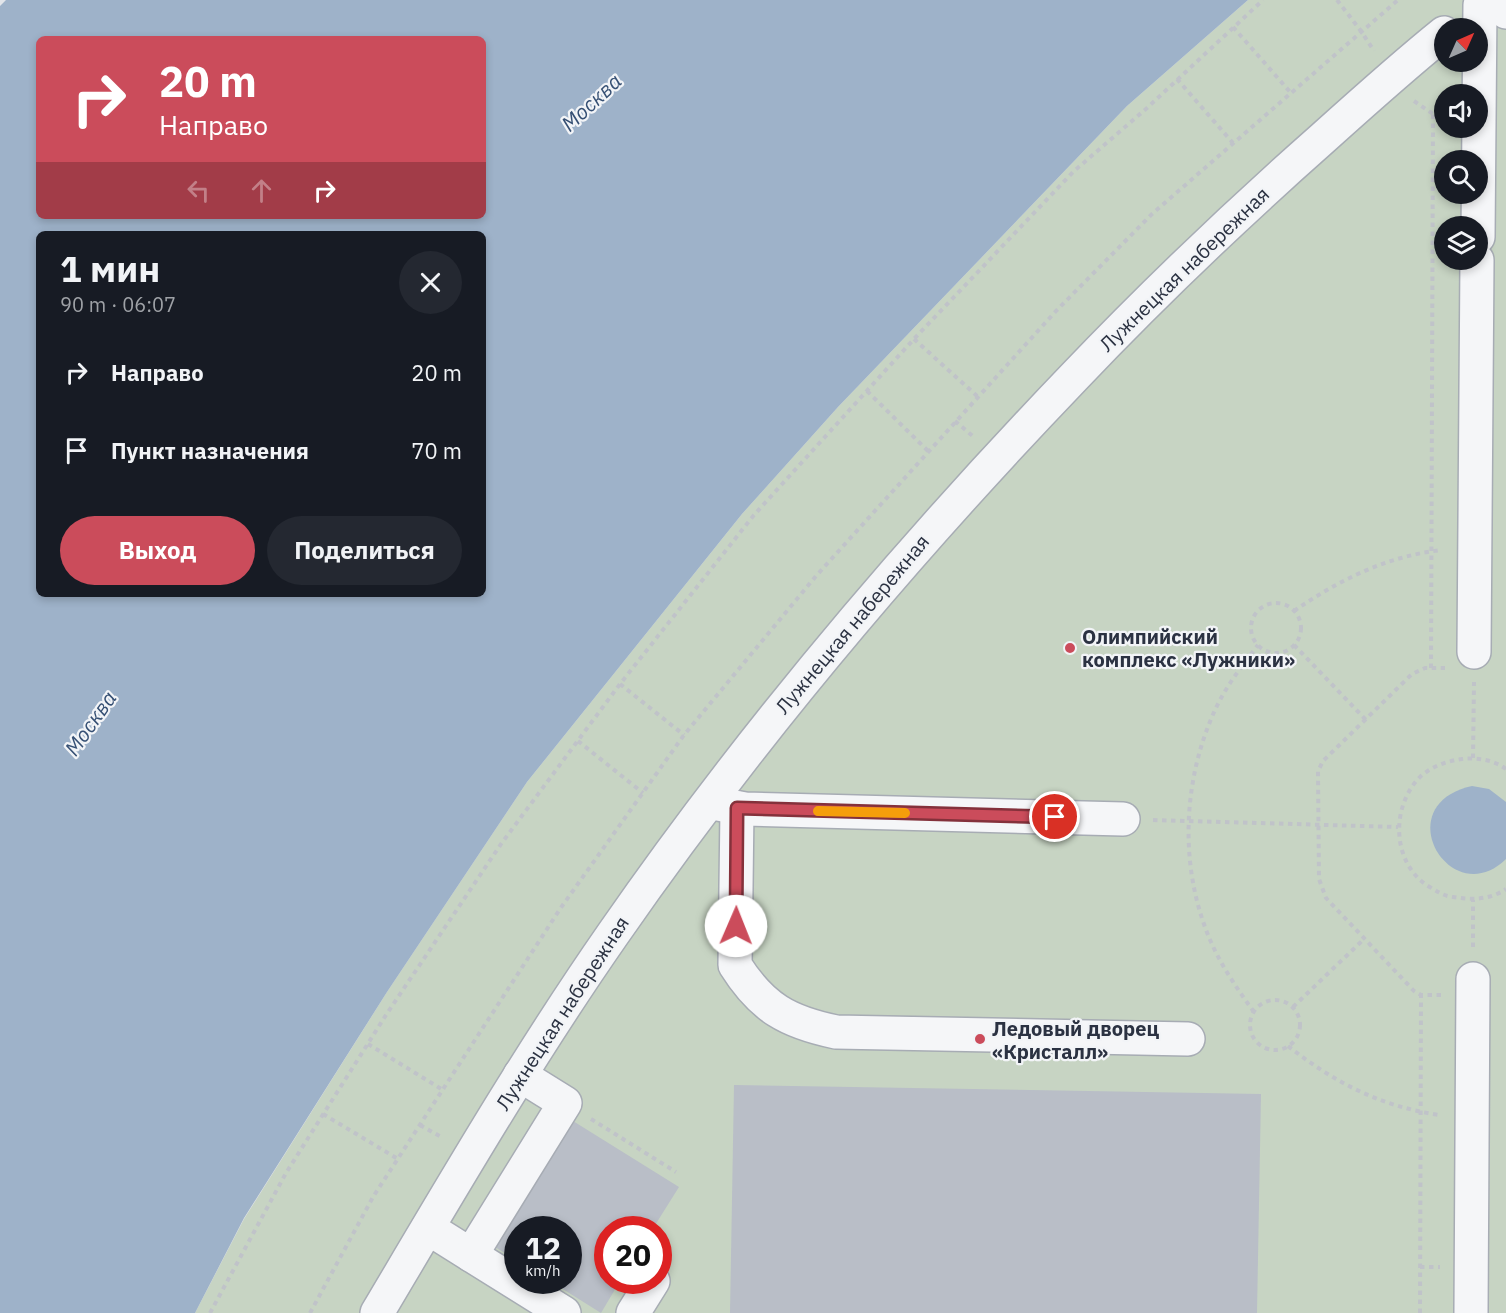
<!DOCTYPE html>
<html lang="ru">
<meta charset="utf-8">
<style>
body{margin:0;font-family:"IBM Plex Sans",sans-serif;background:#242831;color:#f1f3f6;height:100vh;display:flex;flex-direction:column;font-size:22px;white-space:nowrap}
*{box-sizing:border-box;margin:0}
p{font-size:20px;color:#9ea1a6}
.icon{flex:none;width:33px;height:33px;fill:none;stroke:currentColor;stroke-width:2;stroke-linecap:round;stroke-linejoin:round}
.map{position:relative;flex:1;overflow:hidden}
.drawer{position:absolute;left:36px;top:231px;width:450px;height:366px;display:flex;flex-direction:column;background:#171b24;border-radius:9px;box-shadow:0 3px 9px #0003}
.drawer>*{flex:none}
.guide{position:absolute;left:36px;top:36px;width:450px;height:183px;border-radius:9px;box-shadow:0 3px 9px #0003;background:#cb4c5b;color:#fff;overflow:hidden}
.needle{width:39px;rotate:45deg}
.fabs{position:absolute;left:1434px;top:18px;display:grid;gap:12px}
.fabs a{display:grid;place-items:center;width:54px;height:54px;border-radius:50%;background:#171b24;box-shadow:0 3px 9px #0003;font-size:30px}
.speed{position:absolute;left:504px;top:1216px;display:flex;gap:12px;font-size:30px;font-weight:700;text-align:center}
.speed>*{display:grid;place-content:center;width:78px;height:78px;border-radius:50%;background:#171b24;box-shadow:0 3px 9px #0003;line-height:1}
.speed small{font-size:15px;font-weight:400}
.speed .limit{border:9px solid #d22;background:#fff;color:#111}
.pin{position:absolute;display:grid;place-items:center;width:51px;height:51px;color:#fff;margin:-26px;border:3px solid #fff;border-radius:50%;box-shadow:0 2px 6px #0007}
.me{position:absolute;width:66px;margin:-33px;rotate:1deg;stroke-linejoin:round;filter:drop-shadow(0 0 4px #0008)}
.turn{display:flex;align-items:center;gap:21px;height:126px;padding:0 24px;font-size:27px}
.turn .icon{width:78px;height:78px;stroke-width:2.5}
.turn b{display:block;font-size:42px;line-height:51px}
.lanes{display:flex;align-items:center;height:57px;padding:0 24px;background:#0003;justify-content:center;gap:30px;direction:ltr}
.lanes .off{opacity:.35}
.round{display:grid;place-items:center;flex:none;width:63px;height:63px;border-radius:32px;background:#242831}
.summary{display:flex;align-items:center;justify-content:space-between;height:102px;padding:0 24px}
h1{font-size:36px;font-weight:800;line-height:45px}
.action{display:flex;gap:12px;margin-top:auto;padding:12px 24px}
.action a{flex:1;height:69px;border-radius:36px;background:#cb4c5b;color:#fff;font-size:24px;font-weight:800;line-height:69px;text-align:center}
.action a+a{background:#242831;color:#f1f3f6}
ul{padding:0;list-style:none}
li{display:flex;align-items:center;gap:18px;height:78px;padding:0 24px}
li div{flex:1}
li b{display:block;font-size:22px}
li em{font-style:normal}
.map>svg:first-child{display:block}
</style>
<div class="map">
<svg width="1506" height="1313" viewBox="0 0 1506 1313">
<rect width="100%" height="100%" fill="#e2e5ea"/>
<path fill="#c7d4c3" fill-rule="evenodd" d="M1248 0H1506V1313H195L244 1219 387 992 527 782 742 514 838 407 1127 106ZM1444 28H1478V62H1444ZM1444 94H1478V128H1444ZM1444 160H1478V194H1444ZM1444 226H1478V260H1444ZM518 1230H568V1281H518ZM608 1230H658V1281H608Z"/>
<g fill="#9eb2c9" fill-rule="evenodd">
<path d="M6 0H1248L1127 106 838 407 742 514 527 782 387 992 244 1218 195 1313H0V6ZM39 39H483V216H39ZM39 234H483V594H39Z"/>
<path d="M1472 786 1489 789 1506 802V859C1451 913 1386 805 1472 786Z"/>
</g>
<g fill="#b9bec7">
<polygon points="734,1085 1261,1094 1257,1313 730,1313"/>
<polygon points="573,1121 679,1187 652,1230 608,1230 608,1281 620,1281 601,1313 550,1281 568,1281 568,1230 518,1230 518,1261 495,1247"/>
</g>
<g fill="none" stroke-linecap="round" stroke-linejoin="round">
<defs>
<g id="minor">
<polyline points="1495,0 1506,12"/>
<polyline points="1478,237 1480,5"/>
<polyline points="1474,652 1477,260"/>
<polyline points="718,804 745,809 1123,819"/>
<path d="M737 808 735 965C762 1008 788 1022 836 1032L1188 1039"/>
<polyline points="428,1228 471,1255 565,1103 520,1075"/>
<polyline points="471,1255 564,1313"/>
<path d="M377 1313C453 1185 528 1056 613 934 751 735 907 551 1074 377 1154 293 1237 214 1323 138 1363 102 1403 66 1444 33"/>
<polyline points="633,1313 653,1281"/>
<polyline points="1471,1313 1473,979"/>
</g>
</defs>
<use href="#minor" stroke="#a7acb4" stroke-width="36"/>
<g stroke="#c0c3c9" stroke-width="4" stroke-dasharray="4.5 4.5" stroke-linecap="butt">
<polyline points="1337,0 1361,31 1374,51"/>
<polyline points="1233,27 1291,93"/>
<polyline points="1177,79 1233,143"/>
<polyline points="1414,101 1433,114 1444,118"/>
<polyline points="914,339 977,396"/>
<polyline points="867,391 928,451"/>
<polyline points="955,421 975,438"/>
<circle cx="1276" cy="628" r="25"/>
<path d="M1294 611C1339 580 1387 556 1442 550"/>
<polyline points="1294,645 1366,720"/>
<polyline points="1431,668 1433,114"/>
<polyline points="620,684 684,735"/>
<polyline points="578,741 643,793"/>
<polyline points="1473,758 1474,682"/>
<path d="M1506 769C1494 760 1477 757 1462 759 1447 761 1432 766 1420 777 1391 806 1391 862 1428 886 1437 891 1443 896 1453 897 1471 900 1490 900 1506 889"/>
<polyline points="1153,820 1398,827"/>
<polyline points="1473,947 1473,900"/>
<polyline points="1441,995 1421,995 1414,991 1326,898 1319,879 1318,771 1323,761 1412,674 1425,668 1445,668"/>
<circle cx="1275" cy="1025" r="25"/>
<polyline points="1293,1007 1364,939"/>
<path d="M1254 1012C1238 990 1222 967 1211 942 1179 869 1182 782 1215 710 1226 686 1242 666 1258 645"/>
<polyline points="368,1044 443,1090"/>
<path d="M1288 1046C1335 1083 1380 1106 1439 1115"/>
<polyline points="323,1114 398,1159"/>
<polyline points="591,1119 676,1172"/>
<polyline points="420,1125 443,1138"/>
<polyline points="1420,1267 1440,1267"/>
<polyline points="210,1313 286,1173 386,1015 501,844 620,684 754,515 914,339 1073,172 1147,108 1263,0"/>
<polyline points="310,1313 373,1197 560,909 684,735 816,576 1056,311 1152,214 1398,0"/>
<polyline points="1420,1313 1421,995"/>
</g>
<use href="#minor" stroke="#f5f6f8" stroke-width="33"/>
</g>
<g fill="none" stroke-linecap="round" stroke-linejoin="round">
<defs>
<polyline id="route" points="736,926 737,808 1055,817"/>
</defs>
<use href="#route" stroke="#84313b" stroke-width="15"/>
<use href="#route" stroke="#cb4c5b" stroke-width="10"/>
<polyline stroke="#f59e0b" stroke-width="10" points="818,811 905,813"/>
</g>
<g fill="#cb4c5b" stroke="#f2f4f7" stroke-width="2">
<circle cx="1070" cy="648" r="6"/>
<circle cx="980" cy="1039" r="6"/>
</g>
<g text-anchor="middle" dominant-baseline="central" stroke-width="4.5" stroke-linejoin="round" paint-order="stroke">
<g font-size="20" fill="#2b3242" stroke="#f2f4f7">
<text transform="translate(1184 269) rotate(-44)">Лужнецкая набережная</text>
<text transform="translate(852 624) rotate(-50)">Лужнецкая набережная</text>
<text transform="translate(562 1013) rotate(-57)">Лужнецкая набережная</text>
</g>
<g font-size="20" font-weight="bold" fill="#2b3242" stroke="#f2f4f7" text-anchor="start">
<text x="1082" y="636">Олимпийский<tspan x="1082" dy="23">комплекс «Лужники»</tspan></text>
<text x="992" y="1028">Ледовый дворец<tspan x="992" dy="23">«Кристалл»</tspan></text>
</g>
<g font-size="21" font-style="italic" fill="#365074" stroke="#f2f4f7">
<text transform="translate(591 102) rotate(-43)">Москва</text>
<text transform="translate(90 723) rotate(-55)">Москва</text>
</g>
</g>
</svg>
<div class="fabs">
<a><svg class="needle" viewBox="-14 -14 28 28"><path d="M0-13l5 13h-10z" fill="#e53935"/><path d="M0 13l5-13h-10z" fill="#9ea1a6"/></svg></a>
<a><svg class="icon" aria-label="sound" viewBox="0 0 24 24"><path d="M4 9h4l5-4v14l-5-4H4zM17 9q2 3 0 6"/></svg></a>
<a><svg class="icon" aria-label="search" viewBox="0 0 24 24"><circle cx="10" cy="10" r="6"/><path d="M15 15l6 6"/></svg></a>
<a><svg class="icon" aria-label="layers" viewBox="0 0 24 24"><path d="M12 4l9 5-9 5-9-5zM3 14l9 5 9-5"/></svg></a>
</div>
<div class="speed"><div>12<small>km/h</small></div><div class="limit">20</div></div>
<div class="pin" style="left:1055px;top:817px;background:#d93025"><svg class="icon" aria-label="arrive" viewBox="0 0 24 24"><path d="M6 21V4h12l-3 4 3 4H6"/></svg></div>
<svg class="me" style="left:736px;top:926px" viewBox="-20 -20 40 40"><circle r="19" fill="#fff"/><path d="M0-13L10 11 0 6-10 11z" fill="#cb4c5b"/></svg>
<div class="guide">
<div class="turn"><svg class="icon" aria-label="right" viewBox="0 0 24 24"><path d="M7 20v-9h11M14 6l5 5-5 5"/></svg><div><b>20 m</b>Направо</div></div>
<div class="lanes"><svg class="icon off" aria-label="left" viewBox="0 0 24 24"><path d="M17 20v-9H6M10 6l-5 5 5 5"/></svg><svg class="icon off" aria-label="ahead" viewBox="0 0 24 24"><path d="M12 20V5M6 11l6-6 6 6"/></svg><svg class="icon" aria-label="right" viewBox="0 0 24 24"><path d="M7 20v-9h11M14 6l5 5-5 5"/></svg></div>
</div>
<section class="drawer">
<div class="summary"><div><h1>1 мин</h1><p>90 m · 06:07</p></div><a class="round"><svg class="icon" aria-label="close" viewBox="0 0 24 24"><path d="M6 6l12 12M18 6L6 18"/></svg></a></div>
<ul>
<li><svg class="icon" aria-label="right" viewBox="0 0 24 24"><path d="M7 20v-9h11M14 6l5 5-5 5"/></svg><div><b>Направо</b></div><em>20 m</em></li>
<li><svg class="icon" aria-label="arrive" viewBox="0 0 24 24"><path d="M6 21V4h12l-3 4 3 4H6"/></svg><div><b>Пункт назначения</b></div><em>70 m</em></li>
</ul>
<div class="action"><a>Выход</a><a>Поделиться</a></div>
</section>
</div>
